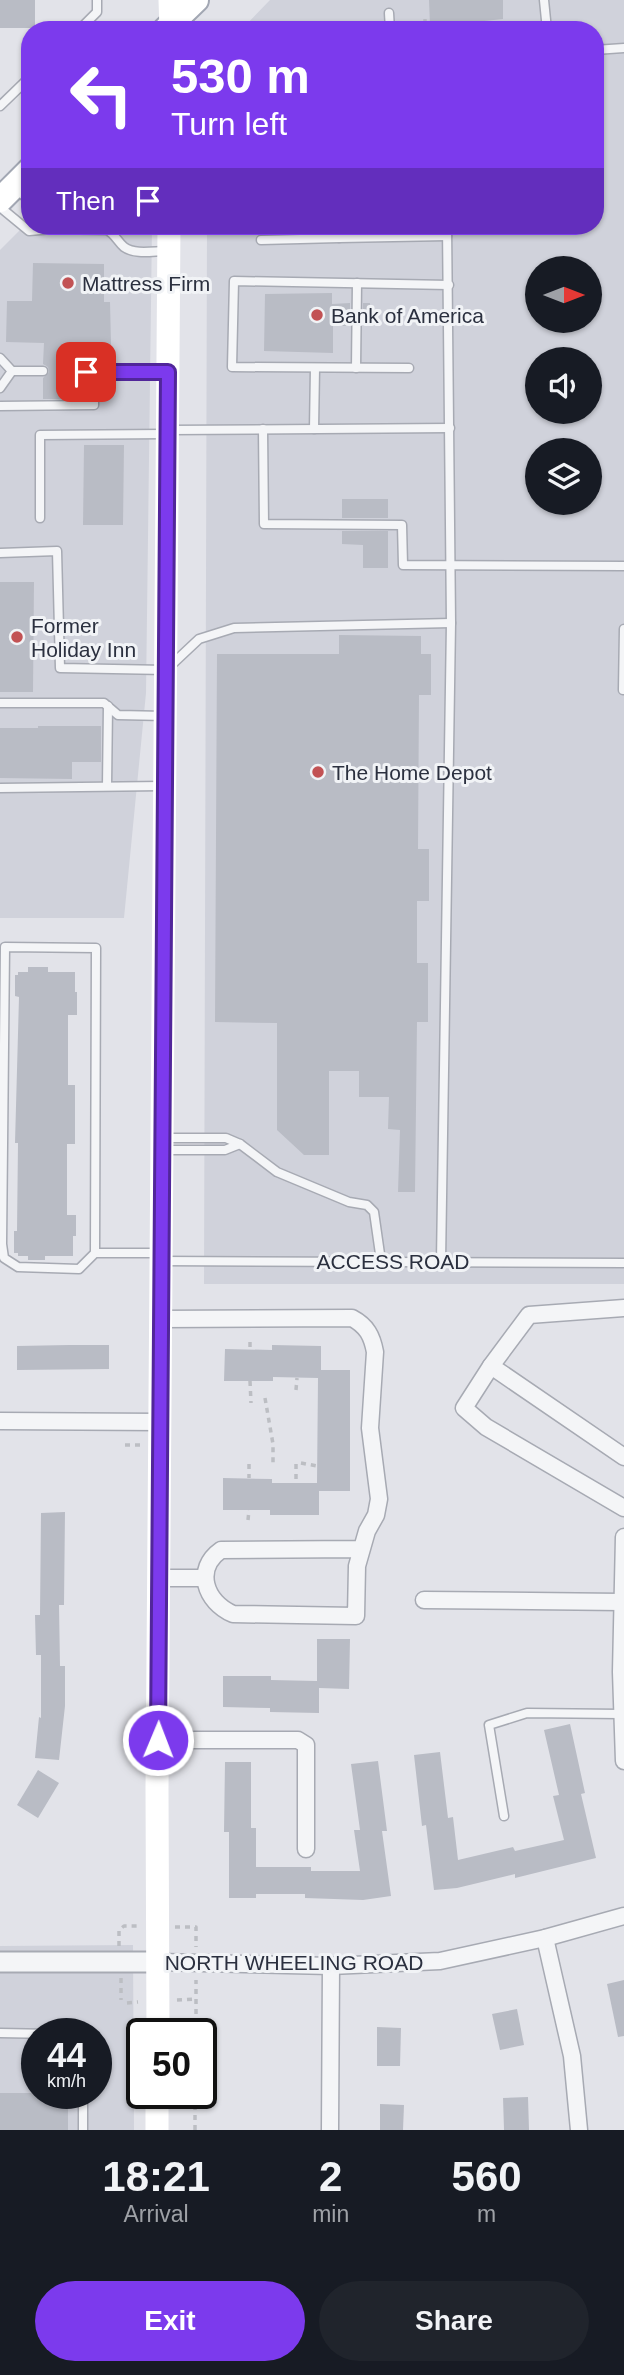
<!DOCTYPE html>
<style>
body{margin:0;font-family:Arial,sans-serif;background:#20242c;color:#f1f3f6;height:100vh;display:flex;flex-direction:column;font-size:26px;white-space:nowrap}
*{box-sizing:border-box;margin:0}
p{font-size:23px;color:#9ea1a6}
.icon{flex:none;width:38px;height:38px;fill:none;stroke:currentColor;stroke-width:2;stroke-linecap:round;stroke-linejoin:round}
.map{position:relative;height:2130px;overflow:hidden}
.panel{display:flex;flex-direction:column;background:#171b24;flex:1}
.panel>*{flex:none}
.banner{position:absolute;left:21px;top:21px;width:583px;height:214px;border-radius:28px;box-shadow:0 2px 5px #0004;background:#7c3aed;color:#fff;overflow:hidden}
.needle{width:46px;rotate:90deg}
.tools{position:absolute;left:525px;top:256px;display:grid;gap:14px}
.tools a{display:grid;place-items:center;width:77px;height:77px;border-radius:50%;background:#171b24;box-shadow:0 2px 5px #0004;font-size:35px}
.speed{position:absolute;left:21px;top:2018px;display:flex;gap:14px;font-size:35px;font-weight:700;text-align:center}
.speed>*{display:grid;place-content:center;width:91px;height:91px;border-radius:50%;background:#171b24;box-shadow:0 2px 5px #0004;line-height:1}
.speed small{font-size:18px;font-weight:400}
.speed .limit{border:4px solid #111;border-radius:10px;background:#fff;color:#111}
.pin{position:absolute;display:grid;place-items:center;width:60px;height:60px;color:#fff;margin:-30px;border-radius:14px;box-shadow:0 4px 10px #0006}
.me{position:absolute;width:77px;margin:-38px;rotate:1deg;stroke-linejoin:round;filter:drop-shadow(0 0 5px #0008)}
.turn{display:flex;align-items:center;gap:24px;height:147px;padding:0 35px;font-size:32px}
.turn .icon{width:91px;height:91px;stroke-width:2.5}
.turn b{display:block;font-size:49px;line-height:60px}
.then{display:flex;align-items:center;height:66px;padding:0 35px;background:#0003;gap:14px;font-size:26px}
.eta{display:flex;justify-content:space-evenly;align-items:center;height:119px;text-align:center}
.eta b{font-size:42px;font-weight:800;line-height:49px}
.action{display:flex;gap:14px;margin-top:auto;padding:14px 35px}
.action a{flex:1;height:80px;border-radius:42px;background:#7c3aed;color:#fff;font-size:28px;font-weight:800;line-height:80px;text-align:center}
.action a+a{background:#20242c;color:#f1f3f6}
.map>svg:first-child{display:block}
</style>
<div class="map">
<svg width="624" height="2130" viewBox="0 0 624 2130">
<rect width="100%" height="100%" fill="#e2e3e9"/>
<g fill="#d0d2db" fill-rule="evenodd">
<path d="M270 0H624V1284H204L207 226H595V30H241ZM537 268H590V320H537ZM537 359H590V411H537ZM537 450H590V502H537Z"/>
<polygon points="30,220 30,226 152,226 146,693 124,918 0,918 0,250"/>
<path d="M133 1945 134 2130H0V1946ZM37 2034H96V2093H37Z"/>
</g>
<g fill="#b9bcc5">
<rect x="0" y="0" width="35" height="28"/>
<polygon points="429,0 503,0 503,19 475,22 475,26 446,28 446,24 430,25"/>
<polygon points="33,263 104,264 104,302 110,302 111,344 86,344 86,365 80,371 81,376 86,379 86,399 43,399 43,378 49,372 48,367 43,364 44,343 6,342 7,301 32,301"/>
<polygon points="332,293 332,304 350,303 350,326 333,326 333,353 264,351 265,294"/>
<polygon points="363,303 370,303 369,326 363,326"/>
<polygon points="84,445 124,445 123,525 83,525"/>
<rect x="342" y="499" width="46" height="19"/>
<polygon points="342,531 388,531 388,568 363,568 363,545 342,544"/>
<polygon points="0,582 34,582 33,692 0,692"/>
<polygon points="339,635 421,636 421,654 431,654 431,695 419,695 418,849 429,849 429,901 417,901 417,963 428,963 428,1022 417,1022 415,1192 398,1192 400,1130 388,1129 389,1097 359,1097 359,1071 329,1071 329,1155 304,1155 277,1130 277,1023 215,1022 217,654 339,654"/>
<polygon points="38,726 101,726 101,762 72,762 72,779 0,778 0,728 38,728"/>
<polygon points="28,967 48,967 48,972 75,972 75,992 77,992 77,1015 68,1015 68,1085 75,1085 75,1144 67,1144 67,1215 76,1215 76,1236 73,1236 73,1256 45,1256 45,1260 28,1260 28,1256 18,1256 18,1253 14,1253 14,1231 17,1231 18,1143 15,1143 19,997 15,996 15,975 18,975 18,972 28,972"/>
<polygon points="69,1345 109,1345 109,1369 17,1370 17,1346"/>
<polygon points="272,1345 321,1346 321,1370 350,1370 350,1491 319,1491 319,1515 270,1515 270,1510 223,1510 223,1478 272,1479 272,1483 317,1483 318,1378 273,1377 273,1381 224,1381 225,1349 272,1350"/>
<polygon points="65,1512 64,1605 59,1605 60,1666 65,1666 65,1706 59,1760 35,1758 39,1717 41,1718 41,1655 36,1655 35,1615 40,1615 41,1513"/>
<polygon points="317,1639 350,1639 349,1689 319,1688 319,1713 270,1712 270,1708 223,1707 223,1676 271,1676 271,1680 317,1681"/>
<polygon points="570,1724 585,1793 581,1794 596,1858 515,1878 515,1874 457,1888 434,1890 426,1825 422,1826 414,1755 440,1752 448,1818 453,1817 458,1860 513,1847 515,1851 564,1840 553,1796 559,1795 544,1730"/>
<polygon points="378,1761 387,1831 382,1831 391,1896 363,1900 305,1898 305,1894 256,1894 256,1898 229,1898 229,1832 224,1832 225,1762 251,1762 251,1828 256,1828 256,1867 311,1867 311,1871 360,1871 354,1830 360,1830 351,1764"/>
<polygon points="38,1770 59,1783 38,1818 17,1805"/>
<polygon points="624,1980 624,2036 618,2037 607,1984"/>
<polygon points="517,2009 524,2045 500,2050 492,2014"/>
<polygon points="377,2027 401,2028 400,2066 377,2066"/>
<rect x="0" y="2093" width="68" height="37"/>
<polygon points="528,2097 529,2130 504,2130 503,2098"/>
<polygon points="380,2104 404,2105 403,2130 380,2130"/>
</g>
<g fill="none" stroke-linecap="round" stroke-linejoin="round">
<defs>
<g id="service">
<polyline points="544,0 547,30"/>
<polyline points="389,13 390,30"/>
<polyline points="79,30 97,12 97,0"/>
<polyline points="595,50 624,48"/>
<polyline points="0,106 30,77"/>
<polyline points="16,189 30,201"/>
<polyline points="0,207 29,231 52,229 50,226"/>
<polyline points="338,226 339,238 447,236"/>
<path d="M52 229 107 230C115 234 117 241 124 247 135 255 153 251 166 251"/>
<polyline points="261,240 339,238"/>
<polyline points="0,358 12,371 43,371"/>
<polyline points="356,368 357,283"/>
<polyline points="409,368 232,367 234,281 449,285"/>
<polyline points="86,372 165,372"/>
<polyline points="0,388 12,371"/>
<polyline points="0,406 94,405 94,372"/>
<polyline points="263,429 264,524 402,525 403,565 624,566"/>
<polyline points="314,429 315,368"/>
<polyline points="170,430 450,428"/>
<polyline points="40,518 40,435 165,434"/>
<polyline points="0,553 57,551 60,668 166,670 199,639 234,628 451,623"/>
<polyline points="623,690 624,629"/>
<polyline points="0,703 104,703 118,715 165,716"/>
<polyline points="107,786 108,706"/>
<polyline points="0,788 162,786"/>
<polyline points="163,1138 226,1138 240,1144 277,1172 349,1202 367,1205 374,1212 381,1261"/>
<polyline points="163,1150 225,1150 240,1144"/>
<polyline points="95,1253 96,948 5,947 2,1244 4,1258 18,1267 79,1269 95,1253 160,1253"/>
<polyline points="161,1261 624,1263"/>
<polyline points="441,1261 451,623 447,226"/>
<polyline points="504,1816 489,1725 527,1713 621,1714"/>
<polyline points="0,2033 53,2034"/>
<polyline points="83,2130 83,2093"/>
</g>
<g id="minor">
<polyline points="624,1308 529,1315 491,1366 624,1457"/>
<path d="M161 1319 352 1318C367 1326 372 1336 375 1352L370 1428 379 1499 376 1515 367 1531 357 1566 356 1616 233 1614C205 1602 194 1569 221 1550L360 1549"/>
<polyline points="491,1366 464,1408 486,1427 624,1508"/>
<polyline points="0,1421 160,1422"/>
<polyline points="624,1537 621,1672 624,1761"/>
<polyline points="159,1578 204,1578"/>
<polyline points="424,1600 622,1602"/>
<polyline points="158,1740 298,1740 306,1745 306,1849"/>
<polyline points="545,1938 572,2056 579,2130"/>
<polyline points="158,1962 331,1966 440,1961 545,1938 624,1916"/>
<polyline points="330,2130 331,1966"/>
</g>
<polyline id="tertiary" points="0,1962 158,1962"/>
<g id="primary">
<polyline points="165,30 196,0"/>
<polyline points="0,200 30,170"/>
</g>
</defs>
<use href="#service" stroke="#a7aab3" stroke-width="11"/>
<use href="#minor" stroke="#a7aab3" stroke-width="19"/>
<use href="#tertiary" stroke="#a7aab3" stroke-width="23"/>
<use href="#primary" stroke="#a2a7b3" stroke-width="28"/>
<g stroke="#bcbec3" stroke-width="3.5" stroke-dasharray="5 5" stroke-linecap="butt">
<polyline points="425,19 425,30"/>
<polyline points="470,29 470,30"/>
<polyline points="250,1342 250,1350"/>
<polyline points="250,1381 251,1403"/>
<polyline points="296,1390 297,1378"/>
<polyline points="265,1398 273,1444 273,1464"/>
<polyline points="125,1445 141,1445"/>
<polyline points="301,1463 317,1466"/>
<polyline points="249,1464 249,1478"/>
<polyline points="296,1464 296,1483"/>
<polyline points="248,1520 249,1510"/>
<polyline points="175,1927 196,1927 196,1947"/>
<polyline points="119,1946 119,1930 124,1926 140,1926"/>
<polyline points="121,1978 121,2000"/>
<polyline points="177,2000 196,1999"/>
<polyline points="127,2003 138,2002"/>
<polyline points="196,2034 196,1980"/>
<polyline points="195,2130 195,2093"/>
</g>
<use href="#service" stroke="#f4f5f7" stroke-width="8"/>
<use href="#minor" stroke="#f4f5f7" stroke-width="16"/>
<use href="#tertiary" stroke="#f4f5f7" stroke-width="19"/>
<g stroke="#fff" stroke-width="23">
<polyline points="170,0 171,30"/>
<polyline points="158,2034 157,1789 169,226"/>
<polyline points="157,2130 157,2093"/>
</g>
<use href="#primary" stroke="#fff" stroke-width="24"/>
</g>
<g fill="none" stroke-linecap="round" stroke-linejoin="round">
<defs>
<polyline id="route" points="86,372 168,372 158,1740"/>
</defs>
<use href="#route" stroke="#51269a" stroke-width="18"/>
<use href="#route" stroke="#7c3aed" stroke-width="12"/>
</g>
<g fill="#c25254" stroke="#f1f3f6" stroke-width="2.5">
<circle cx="68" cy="283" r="7"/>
<circle cx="317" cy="315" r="7"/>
<circle cx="17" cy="637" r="7"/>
<circle cx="318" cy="772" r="7"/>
</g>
<g text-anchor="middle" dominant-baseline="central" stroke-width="6" stroke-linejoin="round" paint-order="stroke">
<g font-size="21" fill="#2b303f" stroke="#f1f3f6" text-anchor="start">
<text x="82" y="283">Mattress Firm</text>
<text x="331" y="315">Bank of America</text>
<text x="31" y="625">Former<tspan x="31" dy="24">Holiday Inn</tspan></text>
<text x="332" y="772">The Home Depot</text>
</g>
<g font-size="21" fill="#2b303f" stroke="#f1f3f6">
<text x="393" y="1261">ACCESS ROAD</text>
<text x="294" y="1962">NORTH WHEELING ROAD</text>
</g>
</g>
</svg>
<div class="tools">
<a><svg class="needle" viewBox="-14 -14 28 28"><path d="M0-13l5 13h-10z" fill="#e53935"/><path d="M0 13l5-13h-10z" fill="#9ea1a6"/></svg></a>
<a><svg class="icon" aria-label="sound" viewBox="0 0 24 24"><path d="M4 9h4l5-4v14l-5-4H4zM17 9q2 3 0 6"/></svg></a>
<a><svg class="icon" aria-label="layers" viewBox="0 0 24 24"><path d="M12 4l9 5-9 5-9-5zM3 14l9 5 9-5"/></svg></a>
</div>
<div class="speed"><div>44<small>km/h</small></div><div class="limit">50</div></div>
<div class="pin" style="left:86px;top:372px;background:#d93025"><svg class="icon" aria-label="arrive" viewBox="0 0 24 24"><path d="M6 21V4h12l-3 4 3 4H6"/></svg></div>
<svg class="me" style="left:158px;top:1740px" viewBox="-20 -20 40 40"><circle r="17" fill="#7c3aed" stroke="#fff" stroke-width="3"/><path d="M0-11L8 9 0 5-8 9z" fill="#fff"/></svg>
<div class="banner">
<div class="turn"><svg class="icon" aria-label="left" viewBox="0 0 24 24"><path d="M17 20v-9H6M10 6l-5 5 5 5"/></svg><div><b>530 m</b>Turn left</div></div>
<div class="then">Then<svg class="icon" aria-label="arrive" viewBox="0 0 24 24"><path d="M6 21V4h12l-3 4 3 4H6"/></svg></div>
</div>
</div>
<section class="panel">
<div class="eta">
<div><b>18:21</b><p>Arrival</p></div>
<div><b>2</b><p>min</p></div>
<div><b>560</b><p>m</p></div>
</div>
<div class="action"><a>Exit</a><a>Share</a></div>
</section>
